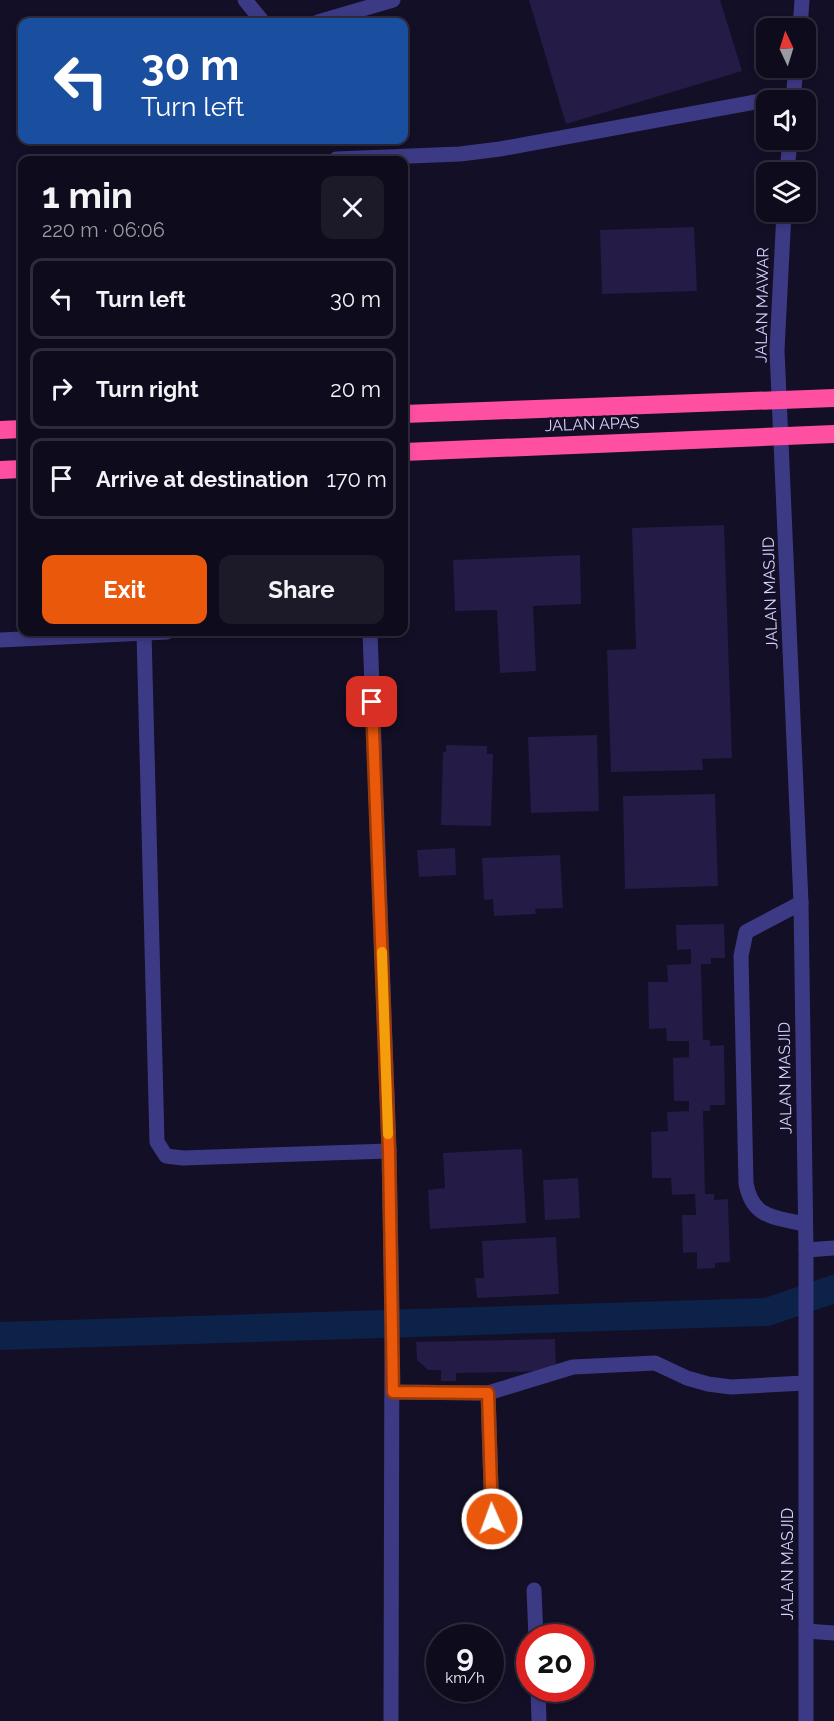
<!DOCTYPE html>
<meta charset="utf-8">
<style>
body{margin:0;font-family:Raleway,sans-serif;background:#1c1929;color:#f1f3f6;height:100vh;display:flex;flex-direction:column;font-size:22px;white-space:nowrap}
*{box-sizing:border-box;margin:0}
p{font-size:20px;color:#9b9ba3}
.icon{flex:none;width:33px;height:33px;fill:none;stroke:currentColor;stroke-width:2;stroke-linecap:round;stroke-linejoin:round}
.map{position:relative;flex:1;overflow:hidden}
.side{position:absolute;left:18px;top:156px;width:390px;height:480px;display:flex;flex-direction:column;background:#0e0b1c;border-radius:12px;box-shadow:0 3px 9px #0003,0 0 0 2px #2e2b3b}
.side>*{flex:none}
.banner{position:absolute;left:18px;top:18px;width:390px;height:126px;border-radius:12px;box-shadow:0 3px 9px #0003,0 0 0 2px #2e2b3b;background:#1a4fa0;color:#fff;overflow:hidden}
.needle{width:39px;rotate:356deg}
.fabs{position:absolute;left:756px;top:18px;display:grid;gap:12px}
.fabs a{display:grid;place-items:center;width:60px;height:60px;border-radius:12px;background:#0e0b1c;box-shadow:0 3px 9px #0003,0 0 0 2px #2e2b3b;font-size:30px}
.speed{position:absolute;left:426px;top:1624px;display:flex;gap:12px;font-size:30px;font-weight:700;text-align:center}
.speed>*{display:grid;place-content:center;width:78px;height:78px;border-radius:50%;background:#0e0b1c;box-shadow:0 3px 9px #0003,0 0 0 2px #2e2b3b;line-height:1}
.speed small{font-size:15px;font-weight:400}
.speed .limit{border:9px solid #d22;background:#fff;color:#111}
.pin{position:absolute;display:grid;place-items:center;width:51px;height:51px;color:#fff;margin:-26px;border-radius:12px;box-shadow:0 3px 9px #0006}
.me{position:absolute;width:66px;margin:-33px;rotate:358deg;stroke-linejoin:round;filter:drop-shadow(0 0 4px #0008)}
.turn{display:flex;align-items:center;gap:21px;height:126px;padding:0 24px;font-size:27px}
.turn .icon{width:78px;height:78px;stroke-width:2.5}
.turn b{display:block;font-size:42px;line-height:51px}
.round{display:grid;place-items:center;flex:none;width:63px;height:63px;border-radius:12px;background:#1c1929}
.headline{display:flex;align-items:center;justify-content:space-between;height:102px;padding:0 24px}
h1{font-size:36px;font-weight:700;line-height:45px}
.cta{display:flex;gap:12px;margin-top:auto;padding:12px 24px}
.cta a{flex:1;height:69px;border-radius:12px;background:#ea580c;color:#fff;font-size:24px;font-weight:700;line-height:69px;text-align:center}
.cta a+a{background:#1c1929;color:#f1f3f6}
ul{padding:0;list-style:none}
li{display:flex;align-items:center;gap:18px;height:81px;margin:0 12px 9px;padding:0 12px;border:3px solid #2e2b3b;border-radius:12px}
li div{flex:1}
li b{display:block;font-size:22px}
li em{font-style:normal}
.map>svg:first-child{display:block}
</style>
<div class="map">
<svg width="834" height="1721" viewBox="0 0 834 1721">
<rect width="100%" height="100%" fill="#130f26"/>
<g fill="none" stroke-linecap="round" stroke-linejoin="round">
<polyline stroke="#0c2248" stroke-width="28" points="0,1336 767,1312 834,1289"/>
</g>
<g fill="#241b47">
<polygon points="529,0 720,0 742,71 566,124"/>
<polygon points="694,227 697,291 602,294 600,230"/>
<polygon points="724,525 732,758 702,759 703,770 611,772 607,650 636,649 632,528"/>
<polygon points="580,555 581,604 533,606 536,671 500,673 497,610 455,611 453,560"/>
<polygon points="597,735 599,811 531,813 528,737"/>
<polygon points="446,745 487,746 487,754 493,754 491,826 441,825 443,752 446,752"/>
<polygon points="715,794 718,886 625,889 623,796"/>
<polygon points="455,848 456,875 419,877 417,850"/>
<polygon points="560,855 563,908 535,909 536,914 494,916 493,899 484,900 482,858"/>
<polygon points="724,924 725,958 711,958 711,964 701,964 703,1040 710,1040 710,1046 724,1045 725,1105 710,1105 710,1111 703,1111 705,1194 714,1194 714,1200 728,1199 730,1262 715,1263 715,1268 697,1269 697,1252 683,1253 682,1215 696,1215 695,1194 672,1195 671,1178 652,1178 651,1132 668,1131 667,1112 689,1111 689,1101 674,1101 673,1058 689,1057 689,1041 667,1041 666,1028 649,1029 648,982 668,982 667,965 691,964 691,949 677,950 676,925"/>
<polygon points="522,1149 526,1223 430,1229 428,1190 445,1188 443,1153"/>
<polygon points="578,1178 580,1218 545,1220 543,1180"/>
<polygon points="556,1237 559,1294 477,1298 475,1278 484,1278 482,1241"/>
<polygon points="555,1339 556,1371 456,1373 456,1381 441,1381 441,1370 428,1370 417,1360 416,1342"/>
</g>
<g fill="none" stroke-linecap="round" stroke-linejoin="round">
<g stroke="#3d3a85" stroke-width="15">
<polyline points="245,0 263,22"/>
<polyline points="318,22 393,0"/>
<polyline points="800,28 802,0"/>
<polyline points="793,100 796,68"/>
<polyline points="336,159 460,154 500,149 793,95"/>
<polyline points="787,172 790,140"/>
<polyline points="784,212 777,350 801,903 806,1250 806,1721"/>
<polyline points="370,632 389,1151 392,1309 391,1721"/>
<polyline points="144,633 157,1142 166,1156 183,1158 389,1151"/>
<polyline points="0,640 167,632"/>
<path d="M801 903 746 932 741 956 746 1183C752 1218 774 1217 804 1224"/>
<polyline points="806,1250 834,1248"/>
<polyline points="393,1392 488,1393 573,1367 655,1363 687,1378 708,1384 731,1387 804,1383"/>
<polyline points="488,1393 492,1519"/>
<polyline points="534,1590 536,1638"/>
<polyline points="806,1631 834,1633"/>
<polyline points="538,1689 539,1721"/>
</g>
<g stroke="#ff4fa3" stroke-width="18">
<polyline points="404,414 834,398"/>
<polyline points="0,430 22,429"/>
<polyline points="404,452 834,434"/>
<polyline points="0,470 22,469"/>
</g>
</g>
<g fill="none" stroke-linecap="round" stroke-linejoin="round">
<defs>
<polyline id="route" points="372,702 389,1151 393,1392 488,1393 492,1519"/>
</defs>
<use href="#route" stroke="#983908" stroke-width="15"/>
<use href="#route" stroke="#ea580c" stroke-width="10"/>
<polyline stroke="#f59e0b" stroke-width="10" points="382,952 388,1134"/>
</g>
<g text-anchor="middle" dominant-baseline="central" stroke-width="4.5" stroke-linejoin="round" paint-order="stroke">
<g font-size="16" fill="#d9d4ff" stroke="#130f26">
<text transform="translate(762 305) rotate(-89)">JALAN MAWAR</text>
<text transform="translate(592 424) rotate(-2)">JALAN APAS</text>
<text transform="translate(770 593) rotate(-92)">JALAN MASJID</text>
<text transform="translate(785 1078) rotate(-91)">JALAN MASJID</text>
<text transform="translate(787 1564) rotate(-90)">JALAN MASJID</text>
</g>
</g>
</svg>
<div class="fabs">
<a><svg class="needle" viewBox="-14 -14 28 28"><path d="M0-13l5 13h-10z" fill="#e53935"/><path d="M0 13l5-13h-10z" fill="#9b9ba3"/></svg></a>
<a><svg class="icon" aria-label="sound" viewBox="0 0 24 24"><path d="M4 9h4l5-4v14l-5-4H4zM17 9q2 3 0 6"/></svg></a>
<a><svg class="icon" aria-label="layers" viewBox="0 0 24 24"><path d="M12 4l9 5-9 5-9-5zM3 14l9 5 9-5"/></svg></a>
</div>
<div class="speed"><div>9<small>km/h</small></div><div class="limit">20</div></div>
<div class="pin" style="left:372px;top:702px;background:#d93025"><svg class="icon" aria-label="arrive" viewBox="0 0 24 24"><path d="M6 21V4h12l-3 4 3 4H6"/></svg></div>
<svg class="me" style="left:492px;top:1519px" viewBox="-20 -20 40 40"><circle r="17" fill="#ea580c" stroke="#fff" stroke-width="3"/><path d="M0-11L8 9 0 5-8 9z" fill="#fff"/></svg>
<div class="banner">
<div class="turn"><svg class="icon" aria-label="left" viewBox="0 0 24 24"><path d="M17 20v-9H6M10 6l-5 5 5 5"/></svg><div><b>30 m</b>Turn left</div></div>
</div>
<section class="side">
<div class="headline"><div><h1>1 min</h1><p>220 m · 06:06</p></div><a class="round"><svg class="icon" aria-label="close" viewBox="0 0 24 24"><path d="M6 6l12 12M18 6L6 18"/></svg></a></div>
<ul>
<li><svg class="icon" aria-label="left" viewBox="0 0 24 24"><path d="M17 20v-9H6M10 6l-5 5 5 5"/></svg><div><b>Turn left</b></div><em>30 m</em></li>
<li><svg class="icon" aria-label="right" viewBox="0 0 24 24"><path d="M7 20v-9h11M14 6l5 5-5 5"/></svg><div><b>Turn right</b></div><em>20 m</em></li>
<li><svg class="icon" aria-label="arrive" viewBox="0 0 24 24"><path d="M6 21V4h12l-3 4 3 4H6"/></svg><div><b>Arrive at destination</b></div><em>170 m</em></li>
</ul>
<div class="cta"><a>Exit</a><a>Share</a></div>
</section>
</div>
